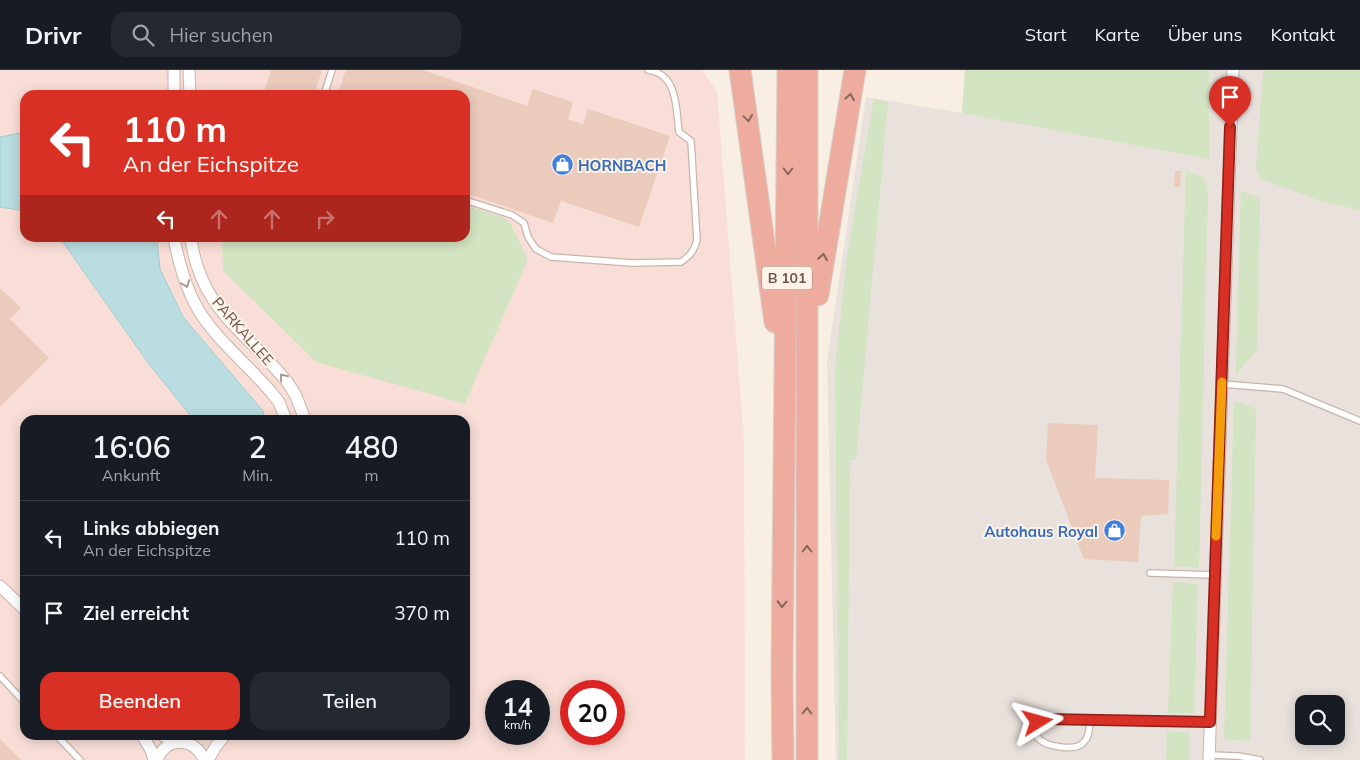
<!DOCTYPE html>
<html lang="de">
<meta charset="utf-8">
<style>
body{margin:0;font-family:Mulish,sans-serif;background:#242831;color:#f1f3f6;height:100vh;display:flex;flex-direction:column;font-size:19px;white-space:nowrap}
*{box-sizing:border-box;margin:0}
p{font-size:16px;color:#9ea1a6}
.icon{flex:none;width:28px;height:28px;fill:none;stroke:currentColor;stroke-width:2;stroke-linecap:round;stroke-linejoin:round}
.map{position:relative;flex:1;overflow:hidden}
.details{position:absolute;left:20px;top:345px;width:450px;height:325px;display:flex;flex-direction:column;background:#171b24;border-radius:15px;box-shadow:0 2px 12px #0003}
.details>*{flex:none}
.hud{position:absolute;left:20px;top:20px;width:450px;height:152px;border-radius:15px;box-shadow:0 2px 12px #0003;background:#d93025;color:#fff;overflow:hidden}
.tools{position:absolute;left:1295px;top:625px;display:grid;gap:10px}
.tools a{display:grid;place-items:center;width:50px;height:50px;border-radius:10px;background:#171b24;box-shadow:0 2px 12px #0003;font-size:25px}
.speed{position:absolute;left:485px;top:610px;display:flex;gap:10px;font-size:25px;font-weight:700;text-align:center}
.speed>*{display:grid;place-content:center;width:65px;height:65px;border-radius:50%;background:#171b24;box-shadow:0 2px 12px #0003;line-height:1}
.speed small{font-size:12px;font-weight:400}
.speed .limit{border:8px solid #d22;background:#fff;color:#111}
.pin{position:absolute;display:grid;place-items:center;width:42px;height:42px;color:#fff;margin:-51px -21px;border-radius:50% 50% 50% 0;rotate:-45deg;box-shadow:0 0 5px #0007}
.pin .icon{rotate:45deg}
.me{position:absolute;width:55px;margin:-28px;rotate:82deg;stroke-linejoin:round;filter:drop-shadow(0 0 4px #0008)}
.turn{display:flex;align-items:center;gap:18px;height:105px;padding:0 20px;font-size:22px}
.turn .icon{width:65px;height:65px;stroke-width:2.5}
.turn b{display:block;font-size:35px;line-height:42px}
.lanes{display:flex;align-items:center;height:48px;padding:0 20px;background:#0003;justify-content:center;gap:25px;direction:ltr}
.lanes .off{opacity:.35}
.eta{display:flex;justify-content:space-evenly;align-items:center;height:85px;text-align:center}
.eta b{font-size:30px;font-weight:600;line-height:35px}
.cta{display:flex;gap:10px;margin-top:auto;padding:10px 20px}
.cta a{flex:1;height:58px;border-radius:15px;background:#d93025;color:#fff;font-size:20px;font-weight:600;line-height:58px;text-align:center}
.cta a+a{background:#242831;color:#f1f3f6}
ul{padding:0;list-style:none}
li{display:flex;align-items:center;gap:15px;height:75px;padding:0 20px;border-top:1px solid #363941}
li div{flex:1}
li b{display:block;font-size:19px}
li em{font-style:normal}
header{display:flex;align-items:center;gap:30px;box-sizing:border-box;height:70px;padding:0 25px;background:#171b24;border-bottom:1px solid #363941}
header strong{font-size:24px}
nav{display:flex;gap:28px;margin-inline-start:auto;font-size:18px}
.search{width:350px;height:45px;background:#242831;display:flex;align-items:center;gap:12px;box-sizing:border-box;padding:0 18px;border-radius:15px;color:#9ea1a6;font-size:19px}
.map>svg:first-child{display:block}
</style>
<header>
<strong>Drivr</strong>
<div class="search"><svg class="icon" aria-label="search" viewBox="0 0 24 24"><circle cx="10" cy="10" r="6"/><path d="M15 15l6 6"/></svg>Hier suchen</div>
<nav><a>Start</a><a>Karte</a><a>Über uns</a><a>Kontakt</a></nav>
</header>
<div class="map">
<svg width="1360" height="690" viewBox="0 0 1360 690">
<rect width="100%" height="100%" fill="#f9eee2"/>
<path fill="#f8ded6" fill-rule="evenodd" d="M0 0H702L717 22 744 372 745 690H0ZM25 25H465V168H25ZM25 350H465V665H25ZM496 621H539V664H496ZM571 621H614V664H571Z"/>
<path fill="#e8e1dc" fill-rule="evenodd" d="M965 0H1360V690H836L827 292 866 27 962 43ZM1304 634H1336V666H1304Z"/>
<g fill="#d3e4c2">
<polygon points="965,0 1209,0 1209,89 962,43"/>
<polygon points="1263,0 1360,0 1360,140 1321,131 1261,109 1256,98"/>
<polygon points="874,29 888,32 856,390 850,390 847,690 839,690 835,298 848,178"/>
<polygon points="1186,102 1204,107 1208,122 1199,498 1174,496"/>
<polygon points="1241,121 1260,128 1257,279 1236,305"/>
<polygon points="465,135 505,148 511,155 528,189 465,334 316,292 223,201 222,168 465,168"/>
<polygon points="1234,331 1256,339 1250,671 1224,669"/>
<polygon points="1173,512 1198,514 1194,643 1168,643"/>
<polygon points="1167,661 1190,663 1190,690 1166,690"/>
</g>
<g fill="#b9dde0" stroke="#a0cdd0">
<polygon points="25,62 25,141 0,137 0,67"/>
<polygon points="60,168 157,168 160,199 183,247 263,341 265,350 194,350 149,294"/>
</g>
<g fill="#ebcbbc">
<polygon points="271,0 322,0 314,25 263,25"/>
<polygon points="346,0 423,0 527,36 533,19 573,32 568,49 583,54 588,39 670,66 639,157 561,131 553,153 465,123 465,25 337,25"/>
<polygon points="1175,101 1181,101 1180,117 1174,117"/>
<polygon points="0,218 21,238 10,249 49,288 0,337"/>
<polygon points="1048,353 1098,355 1095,408 1169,410 1168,444 1141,446 1138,492 1084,489 1046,390"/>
<polygon points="0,669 21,690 0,690"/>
</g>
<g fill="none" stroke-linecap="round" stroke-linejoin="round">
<defs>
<g id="lane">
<polyline points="324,25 332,0"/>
<path d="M465 130 512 145 524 153 528 167 536 179 551 187 632 193 681 192C690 186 694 181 697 170L691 71 679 62C676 38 678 4 648 0"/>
<polyline points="1222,314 1283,319 1360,351"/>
<polyline points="1150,503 1215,505"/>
<polyline points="0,606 25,633"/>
<path d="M1090 650C1089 657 1090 666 1084 672 1076 682 1045 677 1037 667 1036 662 1035 653 1041 650 1047 646 1068 649 1075 649 1120 650 1165 651 1210 652"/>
<polyline points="56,665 80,690"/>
<polyline points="1209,685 1238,686 1260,690"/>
</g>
<g id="street">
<polyline points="174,0 174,25"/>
<polyline points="189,0 190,25"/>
<path d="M174 168C179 194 186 221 201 244 220 273 248 295 271 322L279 332 286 350"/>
<path d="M191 168C200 240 247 262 288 313L296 326 305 350"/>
<polyline points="0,516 25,540"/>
<polyline points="142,665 151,680 154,690"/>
<polyline points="162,665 180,672"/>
<path d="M157 690C165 666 196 667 204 690"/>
<polyline points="208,690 216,676 225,665"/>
<polyline points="1209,690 1233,0"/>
</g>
<g id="highway">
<polyline points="740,0 775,252"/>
<polyline points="818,225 855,0"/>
<polyline points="783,690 782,604 788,0"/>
<polyline points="807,690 807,0"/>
</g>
</defs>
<use href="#lane" stroke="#c8b5aa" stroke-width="8"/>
<use href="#street" stroke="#c8b5aa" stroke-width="13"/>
<use href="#highway" stroke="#d6cfcd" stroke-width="23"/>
<use href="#lane" stroke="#fff" stroke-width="5.5"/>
<use href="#street" stroke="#fff" stroke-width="11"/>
<use href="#highway" stroke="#edac9e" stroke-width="21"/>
</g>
<defs><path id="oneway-chevron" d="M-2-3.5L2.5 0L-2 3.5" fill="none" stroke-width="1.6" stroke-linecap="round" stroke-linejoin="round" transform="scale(1.25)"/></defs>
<g stroke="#87665c">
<use href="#oneway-chevron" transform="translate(850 27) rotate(-81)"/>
<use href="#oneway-chevron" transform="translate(748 48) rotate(82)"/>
<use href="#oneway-chevron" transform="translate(788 101) rotate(90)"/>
<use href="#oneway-chevron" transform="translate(823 187) rotate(-81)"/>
<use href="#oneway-chevron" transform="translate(807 479) rotate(-90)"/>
<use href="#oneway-chevron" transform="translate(782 534) rotate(91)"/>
<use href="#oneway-chevron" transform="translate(807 641) rotate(-90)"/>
</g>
<g stroke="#a79993">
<use href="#oneway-chevron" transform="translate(186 214) rotate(69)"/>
<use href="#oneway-chevron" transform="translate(283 307) rotate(-129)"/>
</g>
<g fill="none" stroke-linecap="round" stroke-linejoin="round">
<defs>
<polyline id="route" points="1038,652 1044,649 1210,652 1230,57"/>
</defs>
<use href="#route" stroke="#8d1f18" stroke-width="12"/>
<use href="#route" stroke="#d93025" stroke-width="9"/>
<polyline stroke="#f59e0b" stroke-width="9" points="1216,466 1222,312"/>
</g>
<defs>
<symbol id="shop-disc" viewBox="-11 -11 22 22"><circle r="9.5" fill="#3f7fe0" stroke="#fdf2e7"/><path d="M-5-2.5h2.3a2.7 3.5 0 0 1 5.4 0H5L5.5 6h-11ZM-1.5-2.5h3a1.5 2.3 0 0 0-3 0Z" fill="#fff"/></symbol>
</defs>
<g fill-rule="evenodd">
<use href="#shop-disc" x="550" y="82" width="25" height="25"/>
<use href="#shop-disc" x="1102" y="448" width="25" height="25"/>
</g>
<g text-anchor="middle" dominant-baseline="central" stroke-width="4" stroke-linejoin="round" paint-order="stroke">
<rect fill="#fdf2e7" stroke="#98847a" stroke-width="1" x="762" y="196.5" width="50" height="23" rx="4"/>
<g font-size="14" font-weight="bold" fill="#6d554b">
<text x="787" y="208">B 101</text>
</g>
<g font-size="15" font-weight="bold" fill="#366cbe" stroke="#fdf2e7" text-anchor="start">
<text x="578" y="95">HORNBACH</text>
<text x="1098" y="461" text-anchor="end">Autohaus Royal</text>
</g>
<g font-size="15" fill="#6d554b" stroke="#fdf2e7">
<text transform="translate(243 261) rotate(49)">PARKALLEE</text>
</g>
</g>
</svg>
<div class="tools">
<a><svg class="icon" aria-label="search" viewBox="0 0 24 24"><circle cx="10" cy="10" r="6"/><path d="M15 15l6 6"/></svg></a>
</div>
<div class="speed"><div>14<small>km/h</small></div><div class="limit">20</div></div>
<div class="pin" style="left:1230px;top:57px;background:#d93025"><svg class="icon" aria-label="arrive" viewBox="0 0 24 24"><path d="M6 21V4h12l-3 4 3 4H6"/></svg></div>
<svg class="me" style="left:1038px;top:652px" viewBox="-20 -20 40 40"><path d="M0-17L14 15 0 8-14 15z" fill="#d93025" stroke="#fff" stroke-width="4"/></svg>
<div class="hud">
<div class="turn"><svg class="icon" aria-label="left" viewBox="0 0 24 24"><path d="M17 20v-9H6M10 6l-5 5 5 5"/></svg><div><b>110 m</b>An der Eichspitze</div></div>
<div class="lanes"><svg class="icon" aria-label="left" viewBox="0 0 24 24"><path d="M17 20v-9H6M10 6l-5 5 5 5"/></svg><svg class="icon off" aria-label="ahead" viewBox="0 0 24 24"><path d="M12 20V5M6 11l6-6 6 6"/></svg><svg class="icon off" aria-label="ahead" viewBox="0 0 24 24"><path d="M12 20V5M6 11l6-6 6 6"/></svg><svg class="icon off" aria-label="right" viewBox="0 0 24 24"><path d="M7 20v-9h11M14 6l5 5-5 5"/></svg></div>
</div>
<section class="details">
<div class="eta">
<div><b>16:06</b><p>Ankunft</p></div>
<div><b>2</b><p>Min.</p></div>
<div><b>480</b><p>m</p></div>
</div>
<ul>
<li><svg class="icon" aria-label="left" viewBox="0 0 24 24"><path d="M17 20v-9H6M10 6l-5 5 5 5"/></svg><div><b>Links abbiegen</b><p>An der Eichspitze</p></div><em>110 m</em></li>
<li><svg class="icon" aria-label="arrive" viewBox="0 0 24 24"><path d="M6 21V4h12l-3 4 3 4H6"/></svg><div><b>Ziel erreicht</b></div><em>370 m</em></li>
</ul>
<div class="cta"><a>Beenden</a><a>Teilen</a></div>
</section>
</div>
